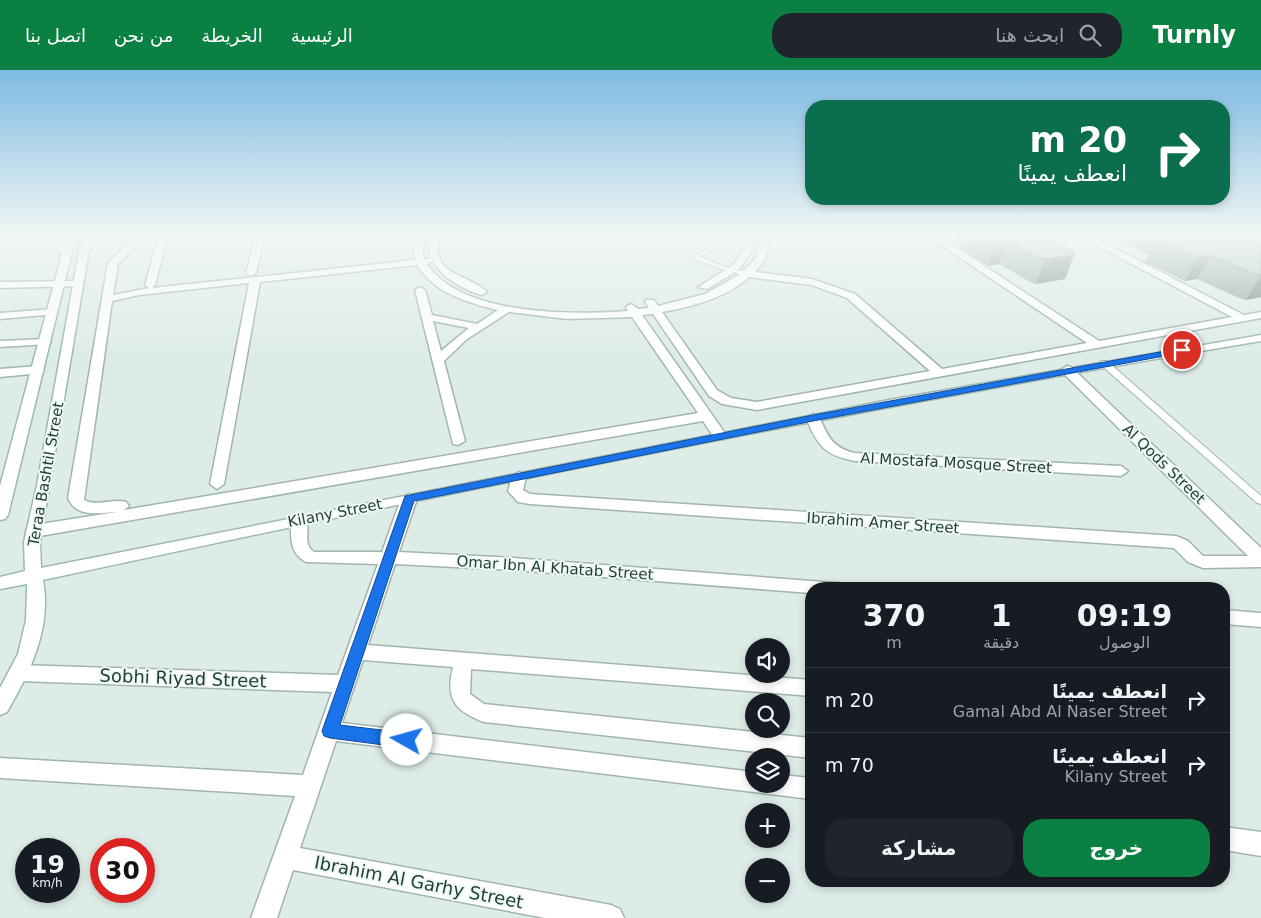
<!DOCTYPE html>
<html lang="ar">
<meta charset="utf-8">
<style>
body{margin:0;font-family:"DejaVu Sans",Vazirmatn,sans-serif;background:#20242c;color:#f1f3f6;direction:rtl;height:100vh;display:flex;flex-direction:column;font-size:19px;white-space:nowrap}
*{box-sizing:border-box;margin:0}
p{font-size:16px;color:#9ea1a6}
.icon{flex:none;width:28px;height:28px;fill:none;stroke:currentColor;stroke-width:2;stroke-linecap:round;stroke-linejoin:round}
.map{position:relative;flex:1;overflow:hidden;direction:ltr}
.drawer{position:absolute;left:805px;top:512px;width:425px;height:305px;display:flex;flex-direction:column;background:#171b24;border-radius:20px;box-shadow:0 2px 8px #0003;direction:rtl}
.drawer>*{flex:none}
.banner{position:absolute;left:805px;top:30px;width:425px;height:105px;border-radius:20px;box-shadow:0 2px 8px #0003;direction:rtl;background:#0b6e4f;color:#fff;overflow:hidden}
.fabs{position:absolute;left:745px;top:568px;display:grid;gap:10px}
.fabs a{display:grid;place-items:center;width:45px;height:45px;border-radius:50%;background:#171b24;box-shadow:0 2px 8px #0003;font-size:25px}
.speed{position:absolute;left:15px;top:768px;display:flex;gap:10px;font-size:25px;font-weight:700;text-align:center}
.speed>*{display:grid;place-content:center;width:65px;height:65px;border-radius:50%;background:#171b24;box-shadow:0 2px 8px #0003;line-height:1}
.speed small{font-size:12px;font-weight:400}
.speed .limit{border:8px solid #d22;background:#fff;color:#111}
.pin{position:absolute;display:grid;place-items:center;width:42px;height:42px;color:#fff;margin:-21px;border:2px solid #fff;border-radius:50%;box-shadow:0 1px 5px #0007}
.me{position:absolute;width:55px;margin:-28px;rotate:277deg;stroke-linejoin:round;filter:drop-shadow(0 0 4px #0008)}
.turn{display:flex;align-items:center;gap:18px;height:105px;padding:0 20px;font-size:22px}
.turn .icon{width:65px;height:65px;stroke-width:2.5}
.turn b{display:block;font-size:35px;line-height:42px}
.eta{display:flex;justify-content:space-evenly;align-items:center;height:85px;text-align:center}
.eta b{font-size:30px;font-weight:600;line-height:35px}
.action{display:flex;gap:10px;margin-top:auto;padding:10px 20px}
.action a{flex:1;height:58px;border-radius:20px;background:#0b8043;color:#fff;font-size:20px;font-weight:600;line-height:58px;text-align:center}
.action a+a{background:#20242c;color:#f1f3f6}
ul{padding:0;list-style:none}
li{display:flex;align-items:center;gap:15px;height:65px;padding:0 20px;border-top:1px solid #363941}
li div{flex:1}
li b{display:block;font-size:19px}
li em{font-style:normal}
header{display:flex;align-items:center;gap:30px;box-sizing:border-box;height:70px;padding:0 25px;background:#0b8043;color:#fff}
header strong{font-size:24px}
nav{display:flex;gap:28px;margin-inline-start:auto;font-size:18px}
.search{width:350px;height:45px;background:#20242c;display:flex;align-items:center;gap:12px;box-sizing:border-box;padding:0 18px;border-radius:20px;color:#9ea1a6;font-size:19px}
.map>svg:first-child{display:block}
</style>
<header>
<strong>Turnly</strong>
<div class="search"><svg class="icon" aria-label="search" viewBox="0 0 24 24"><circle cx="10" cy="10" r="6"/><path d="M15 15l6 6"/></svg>ابحث هنا</div>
<nav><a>الرئيسية</a><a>الخريطة</a><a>من نحن</a><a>اتصل بنا</a></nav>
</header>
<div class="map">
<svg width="1261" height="848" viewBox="0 0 1261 848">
<rect width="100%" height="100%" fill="#deece7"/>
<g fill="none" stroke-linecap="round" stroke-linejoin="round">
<defs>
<g id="lane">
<polygon points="752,168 755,170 754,171 728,174 700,187 734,200 734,202 730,202 694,189 695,185 725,171"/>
<polygon points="1101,291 1107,291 1261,426 1261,434 1257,433 1101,295"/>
</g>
<g id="street">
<polygon points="55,165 64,165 63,175 70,180 70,184 64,184 55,178"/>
<path d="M128 165H136L137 175 118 194 113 225 149 218 145 215 159 165H168L155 215 152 218 415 190 414 177 417 165H426C423 173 422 180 424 189H431L428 176 431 165H440C429 207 468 203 487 222L482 225C464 220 442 208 433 191L427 194C461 246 573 245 628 241L626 237 631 234 638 239 649 238 645 232 646 230H654L658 236 705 224 739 205 736 203 737 201 707 219 698 217 732 196 741 184 748 165H757L750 184 738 201 745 200 755 189 763 165H772L765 189 755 202 812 209 855 224 942 299 1087 273 926 165H937L1099 271 1232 247 1077 165H1089L1244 245 1261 242V248L757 340 722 334 709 326 653 244 642 245 727 366 725 369H715L703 351 34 467 28 465 26 461 28 457 34 455 117 442C99 443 76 448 68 428L108 193 127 174ZM417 195C434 223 468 233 498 240L477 254 432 245 425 220 420 217 415 220 453 374 458 375 465 371 444 291 467 269 509 242 568 249 632 247 698 343 124 440 129 436 126 432C112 428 98 437 84 430L112 231 139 225 249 213 210 414 217 419 224 414 260 212ZM749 207 812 215 847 228 930 301 757 332 731 328 717 320 662 242C691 237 727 228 749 207ZM433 251 469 258 441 281Z"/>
<polygon points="256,165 265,165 256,203 251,206 246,203"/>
<polygon points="77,211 82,214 81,216 0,218 0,212"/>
<polygon points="52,239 57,242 56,244 0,249 0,243"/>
<polygon points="45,269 51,272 49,274 0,277 0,271"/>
<polygon points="38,296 44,300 42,303 0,307 0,299"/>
<polygon points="1067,296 1071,297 1261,478 1261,497 1203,498 1188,492 1174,478 530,434 518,432 508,421 512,407 519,402 526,407 523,420 530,424 1176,466 1188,471 1203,486 1248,486 1063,303 1061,300"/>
<path d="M813 344C827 348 821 376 855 383L1121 396 1128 401 1121 406 855 391C824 385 818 376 806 348Z"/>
<path d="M409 424 417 429 399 482 513 488 850 514 852 519H811V523L513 500 395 494 368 575 811 610V626L471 599 470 624 484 634 811 668V688L484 652C455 641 445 629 453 597L363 590 342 653 754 702V714H781V705L811 708V729L336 671 300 778 611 835 620 839 624 848H545L293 800 277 848H251L295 726 0 708V688L303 705 332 622 19 611 12 609 9 603 12 597 19 595 338 605 378 494 306 492C289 483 291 467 291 450L293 446H305C312 458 301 473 314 482H382L401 429Z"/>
<polygon points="1224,540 1261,543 1261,557 1224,554"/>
<polygon points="1224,757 1261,762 1261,786 1224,780"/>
</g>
<g id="secondary">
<polygon points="67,165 76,165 8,445 5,449 0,450 0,416"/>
<path d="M82 165H91V169L96 165H106L89 180 40 472 41 498 889 330 1261 265V271C853 339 447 423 43 510 52 558 30 602 7 642L0 645V618L18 584 26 550 27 518V514L0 519V507L25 501 24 472 37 415Z"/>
</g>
</defs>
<use href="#lane" stroke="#a1b4af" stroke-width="2"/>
<use href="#street" stroke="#a1b4af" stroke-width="3"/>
<use href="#secondary" stroke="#9cb9b1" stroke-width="3"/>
<use href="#lane" fill="#fff" fill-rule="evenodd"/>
<use href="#street" fill="#fff" fill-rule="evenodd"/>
<use href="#secondary" fill="#fff" fill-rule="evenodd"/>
</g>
<g fill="#9aaba5">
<polygon points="951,165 1043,165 1075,182 1065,209 1036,214 1030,212 999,194 988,196 960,178 962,172"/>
<polygon points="1108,165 1261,165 1261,227 1246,230 1239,228 1197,209 1185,211 1145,192 1149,185"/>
</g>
<g fill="#7d8b86">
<polygon points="1007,171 999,194 988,196 996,172"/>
<polygon points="1075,182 1065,209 1036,214 1045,189"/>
<polygon points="1210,185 1197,209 1185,211 1198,187"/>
<polygon points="1261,205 1261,227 1246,230"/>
</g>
<g fill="#b3c7c0" stroke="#7d8b86">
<polygon points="984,165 1043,165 1075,182 1072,183 1075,185 1045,189 1039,188 1007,171 996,172"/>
<polygon points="1168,165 1261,165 1261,205 1254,204 1210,185 1198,187 1156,168 1170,166"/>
</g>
<linearGradient id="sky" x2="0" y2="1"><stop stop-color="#7ebae2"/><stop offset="0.58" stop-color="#f0f6f4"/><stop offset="1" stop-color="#f0f6f4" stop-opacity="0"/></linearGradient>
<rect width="1261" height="284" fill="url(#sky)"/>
<polygon fill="#1a73e8" stroke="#114b97" points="1182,278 1187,280 1186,282 813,351 414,431 340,655 407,663 412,665 415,670 412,676 407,678 330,668 324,666 322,661 405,426 813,345"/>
<g text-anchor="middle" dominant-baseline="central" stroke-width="4" stroke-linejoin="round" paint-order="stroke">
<g font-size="15" fill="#1e3e38" stroke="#eff8f4">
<text transform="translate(956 393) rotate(3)">Al Mostafa Mosque Street</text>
<text transform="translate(1164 394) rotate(44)">Al Qods Street</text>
<text transform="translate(46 404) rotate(-80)">Teraa Bashtil Street</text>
<text transform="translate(335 443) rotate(-11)">Kilany Street</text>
<text transform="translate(883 453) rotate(4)">Ibrahim Amer Street</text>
<text transform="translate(555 498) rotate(4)">Omar Ibn Al Khatab Street</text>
</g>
<g font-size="18" fill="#1e3e38" stroke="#eff8f4">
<text transform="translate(183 608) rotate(2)">Sobhi Riyad Street</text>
<text transform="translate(419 812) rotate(11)">Ibrahim Al Garhy Street</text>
</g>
</g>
</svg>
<div class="fabs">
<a><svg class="icon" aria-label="sound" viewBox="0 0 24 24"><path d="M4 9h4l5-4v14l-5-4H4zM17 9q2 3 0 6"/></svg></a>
<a><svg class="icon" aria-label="search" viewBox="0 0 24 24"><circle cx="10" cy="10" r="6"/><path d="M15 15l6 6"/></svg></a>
<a><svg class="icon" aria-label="layers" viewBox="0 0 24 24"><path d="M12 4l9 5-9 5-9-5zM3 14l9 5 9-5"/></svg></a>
<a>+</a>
<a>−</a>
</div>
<div class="speed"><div>19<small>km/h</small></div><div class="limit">30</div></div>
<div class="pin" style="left:1182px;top:280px;background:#d93025"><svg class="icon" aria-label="arrive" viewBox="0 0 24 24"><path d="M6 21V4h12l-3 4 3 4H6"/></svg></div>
<svg class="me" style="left:407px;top:670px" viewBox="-20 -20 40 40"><circle r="19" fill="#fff"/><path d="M0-13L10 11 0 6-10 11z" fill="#1a73e8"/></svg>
<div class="banner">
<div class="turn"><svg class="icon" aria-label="right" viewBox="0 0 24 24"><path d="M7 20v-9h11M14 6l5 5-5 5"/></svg><div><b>20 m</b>انعطف يمينًا</div></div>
</div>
<section class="drawer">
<div class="eta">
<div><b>09:19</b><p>الوصول</p></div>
<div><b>1</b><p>دقيقة</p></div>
<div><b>370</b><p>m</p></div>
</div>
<ul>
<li><svg class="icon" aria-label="right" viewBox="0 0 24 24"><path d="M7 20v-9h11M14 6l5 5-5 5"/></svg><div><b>انعطف يمينًا</b><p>Gamal Abd Al Naser Street</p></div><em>20 m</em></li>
<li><svg class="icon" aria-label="right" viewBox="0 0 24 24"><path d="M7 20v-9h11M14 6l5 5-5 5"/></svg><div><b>انعطف يمينًا</b><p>Kilany Street</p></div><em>70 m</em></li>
</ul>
<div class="action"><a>خروج</a><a>مشاركة</a></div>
</section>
</div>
